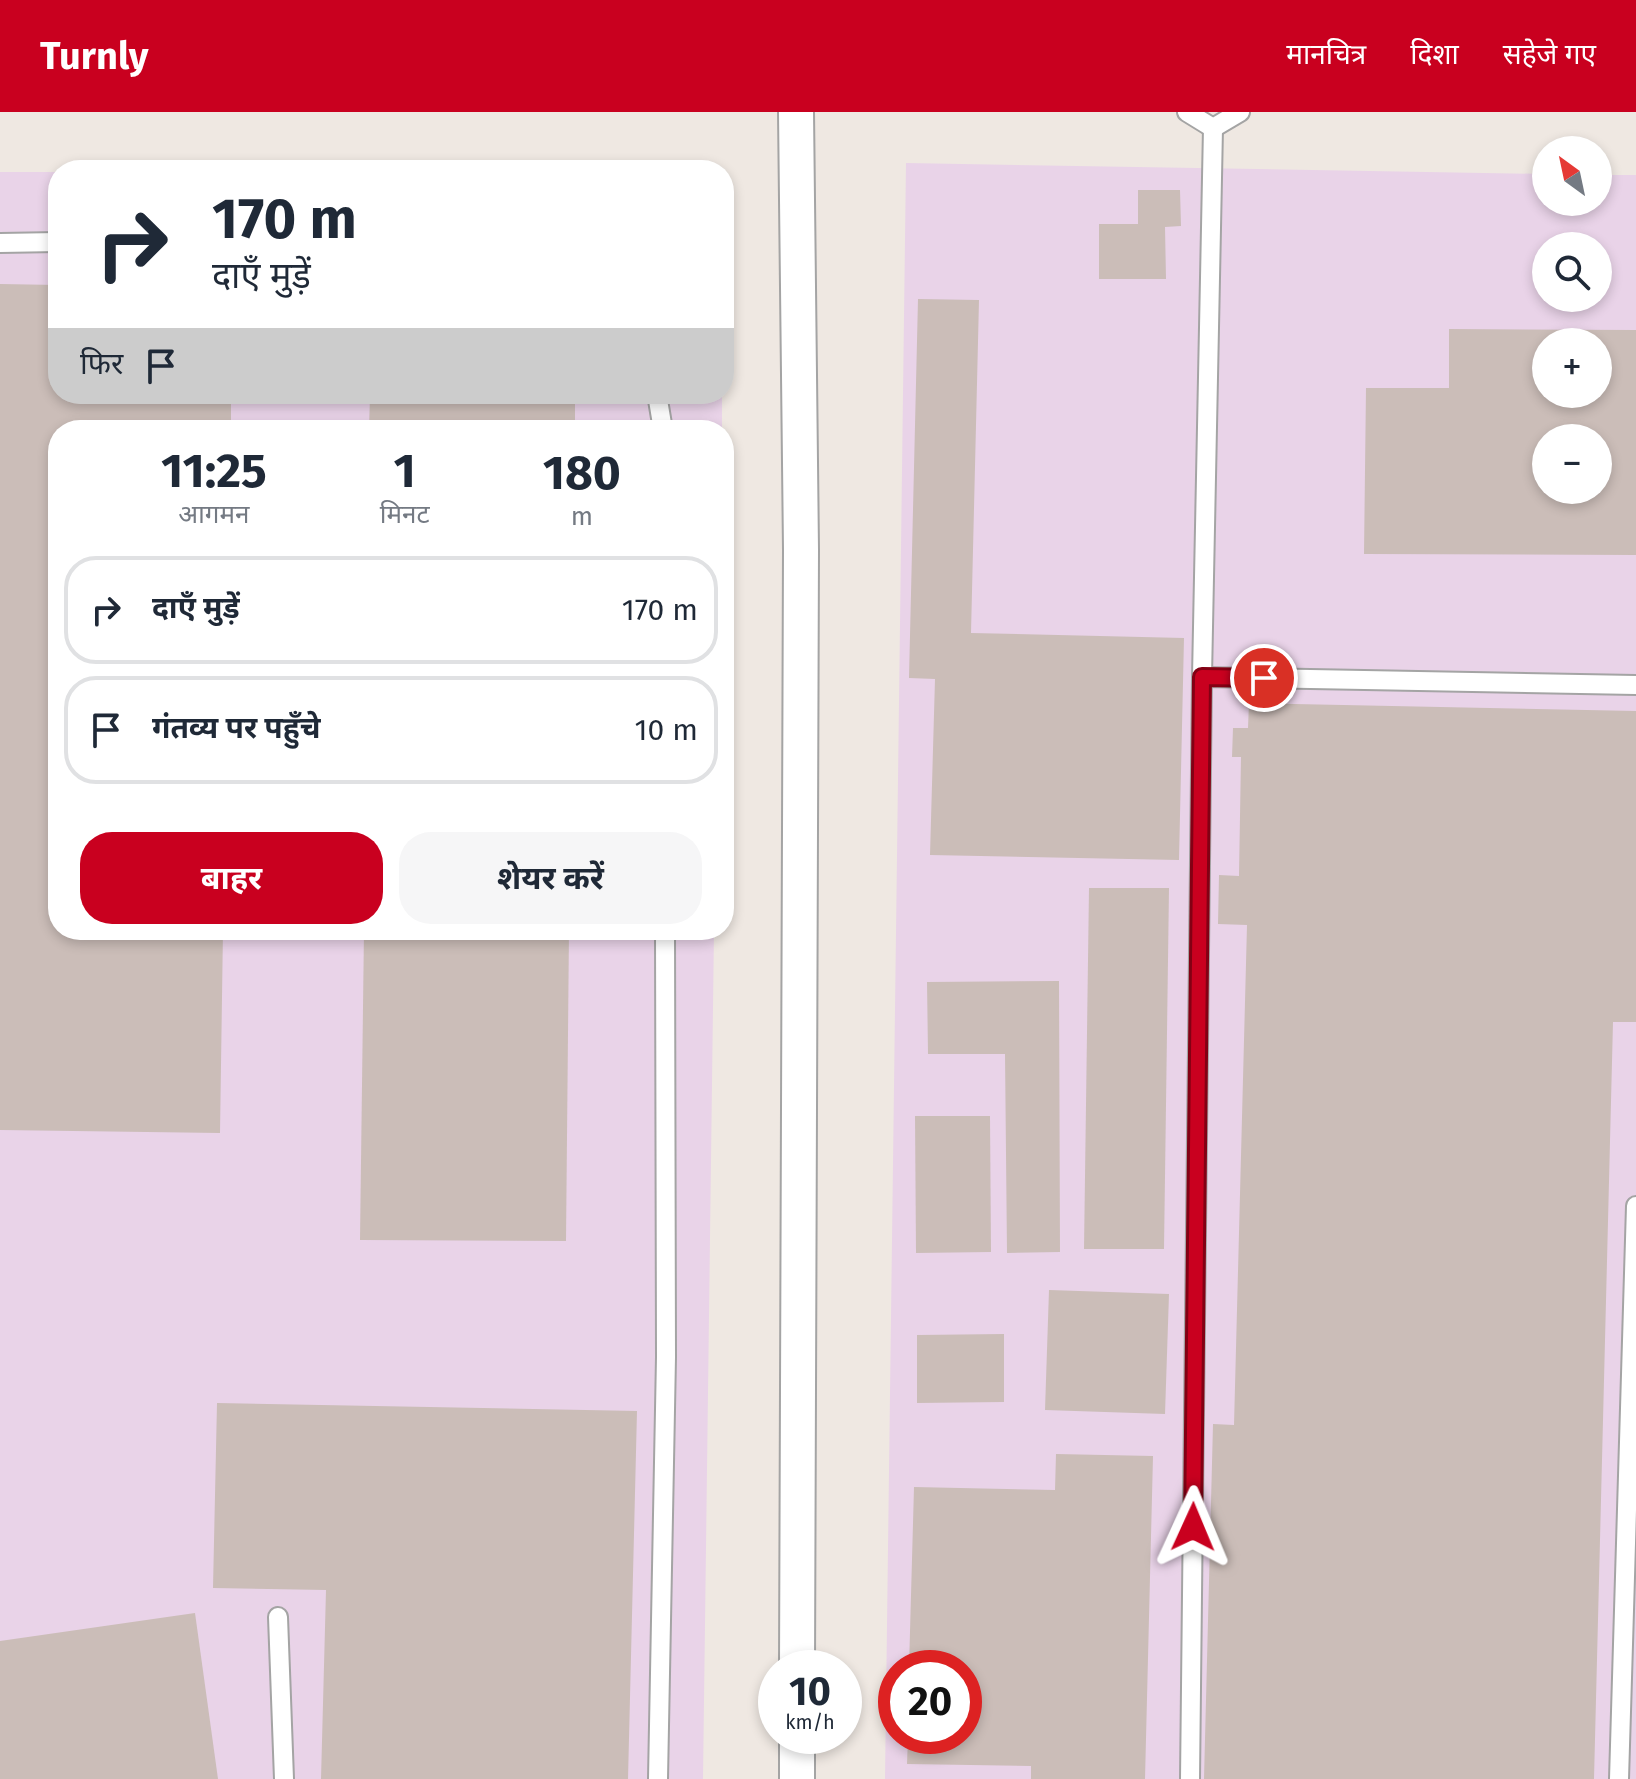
<!DOCTYPE html>
<html lang="hi">
<meta charset="utf-8">
<style>
body{margin:0;font-family:"Fira Sans","Noto Sans Devanagari",sans-serif;background:#f6f6f7;color:#1f2937;height:100vh;display:flex;flex-direction:column;font-size:30px;white-space:nowrap}
*{box-sizing:border-box;margin:0}
p{font-size:26px;color:#747a83}
.icon{flex:none;width:44px;height:44px;fill:none;stroke:currentColor;stroke-width:2;stroke-linecap:round;stroke-linejoin:round}
.map{position:relative;flex:1;overflow:hidden}
.drawer{position:absolute;left:48px;top:308px;width:686px;height:520px;display:flex;flex-direction:column;background:#fff;border-radius:32px;box-shadow:0 4px 12px #0003}
.drawer>*{flex:none}
.hud{position:absolute;left:48px;top:48px;width:686px;height:244px;border-radius:32px;box-shadow:0 4px 12px #0003;background:#fff;color:#1f2937;overflow:hidden}
.needle{width:52px;rotate:327deg}
.controls{position:absolute;left:1532px;top:24px;display:grid;gap:16px}
.controls a{display:grid;place-items:center;width:80px;height:80px;border-radius:50%;background:#fff;box-shadow:0 4px 12px #0003;font-size:40px}
.speed{position:absolute;left:758px;top:1538px;display:flex;gap:16px;font-size:40px;font-weight:700;text-align:center}
.speed>*{display:grid;place-content:center;width:104px;height:104px;border-radius:50%;background:#fff;box-shadow:0 4px 12px #0003;line-height:1}
.speed small{font-size:20px;font-weight:400}
.speed .limit{border:12px solid #d22;background:#fff;color:#111}
.pin{position:absolute;display:grid;place-items:center;width:68px;height:68px;color:#fff;margin:-34px;border:4px solid #fff;border-radius:50%;box-shadow:0 2px 8px #0007}
.me{position:absolute;width:88px;margin:-44px;rotate:1deg;stroke-linejoin:round;filter:drop-shadow(0 0 6px #0008)}
.turn{display:flex;align-items:center;gap:28px;height:168px;padding:0 32px;font-size:36px}
.turn .icon{width:104px;height:104px;stroke-width:2.5}
.turn b{display:block;font-size:56px;line-height:68px}
.then{display:flex;align-items:center;height:76px;padding:0 32px;background:#0003;gap:16px;font-size:30px}
.eta{display:flex;justify-content:space-evenly;align-items:center;height:136px;text-align:center}
.eta b{font-size:48px;font-weight:700;line-height:56px}
.primary-button{display:flex;gap:16px;margin-top:auto;padding:16px 32px}
.primary-button a{flex:1;height:92px;border-radius:32px;background:#c9001f;color:#fff;font-size:32px;font-weight:700;line-height:92px;text-align:center}
.primary-button a+a{background:#f6f6f7;color:#1f2937}
ul{padding:0;list-style:none}
li{display:flex;align-items:center;gap:24px;height:108px;margin:0 16px 12px;padding:0 16px;border:4px solid #e0e1e3;border-radius:32px}
li div{flex:1}
li b{display:block;font-size:30px}
li em{font-style:normal}
header{display:flex;align-items:center;gap:48px;box-sizing:border-box;height:112px;padding:0 40px;background:#c9001f;color:#fff}
header strong{font-size:38px}
nav{display:flex;gap:44px;margin-inline-start:auto;font-size:28px}
.map>svg:first-child{display:block}
</style>
<header>
<strong>Turnly</strong>
<nav><a>मानचित्र</a><a>दिशा</a><a>सहेजे गए</a></nav>
</header>
<div class="map">
<svg width="1636" height="1667" viewBox="0 0 1636 1667">
<rect width="100%" height="100%" fill="#efe8e2"/>
<g fill="#e9d3e8" fill-rule="evenodd">
<path d="M906 51 1546 62V90H1598V63H1636V1667H885ZM1546 134H1598V186H1546ZM1546 230H1598V282H1546ZM1546 326H1598V378H1546ZM896 1556H964V1624H896Z"/>
<polygon points="0,60 58,60 58,282 722,282 722,318 58,318 58,818 714,818 703,1667 0,1667"/>
</g>
<g fill="#cbbdb8" fill-rule="evenodd">
<polygon points="1138,78 1180,78 1181,114 1165,115 1166,167 1099,167 1099,112 1138,112"/>
<polygon points="0,172 58,173 58,282 231,282 231,318 58,318 58,818 223,818 220,1021 0,1018"/>
<polygon points="918,187 979,188 971,521 1184,526 1179,748 930,743 935,567 909,566"/>
<path d="M1449 217 1636 218V443L1364 442 1366 276H1449ZM1546 230H1598V282H1546ZM1546 326H1598V378H1546Z"/>
<polygon points="370,283 575,284 575,318 369,318"/>
<polygon points="1249,591 1636,599 1636,910 1613,910 1594,1667 1204,1667 1213,1312 1234,1313 1247,813 1218,812 1219,763 1239,764 1241,645 1232,645 1233,616 1248,616"/>
<polygon points="1089,776 1169,776 1164,1137 1084,1137"/>
<polygon points="364,818 569,818 566,1129 360,1128"/>
<polygon points="1059,869 1060,1140 1007,1141 1005,942 928,942 927,870"/>
<polygon points="915,1004 990,1004 991,1140 916,1141"/>
<polygon points="1049,1178 1169,1182 1165,1302 1045,1298"/>
<polygon points="1004,1222 1004,1290 917,1291 917,1223"/>
<polygon points="217,1291 637,1299 628,1667 321,1667 326,1478 213,1476"/>
<polygon points="1056,1342 1153,1344 1145,1667 1031,1667 1031,1654 907,1652 908,1624 964,1624 964,1556 909,1556 914,1375 1055,1378"/>
<polygon points="195,1501 218,1667 0,1667 0,1529"/>
</g>
<g fill="none" stroke-linecap="round" stroke-linejoin="round">
<defs>
<g id="service">
<polyline points="1187,0 1213,16 1240,0"/>
<polyline points="0,131 58,130"/>
<polyline points="657,282 663,318"/>
<polyline points="1202,565 1636,573"/>
<polyline points="278,1505 284,1667"/>
<polyline points="658,1667 666,1245 665,818"/>
<polyline points="1190,1667 1202,565 1213,16"/>
<polyline points="1619,1667 1636,1094"/>
</g>
<g id="minor">
<polyline points="796,0 801,438 797,1556"/>
<polyline points="797,1667 797,1624"/>
</g>
</defs>
<use href="#service" stroke="#a4a4a4" stroke-width="22"/>
<use href="#minor" stroke="#a4a4a4" stroke-width="38"/>
<use href="#service" stroke="#fff" stroke-width="18"/>
<use href="#minor" stroke="#fff" stroke-width="34"/>
</g>
<g fill="none" stroke-linecap="round" stroke-linejoin="round">
<defs>
<polyline id="route" points="1193,1415 1202,565 1264,566"/>
</defs>
<use href="#route" stroke="#830014" stroke-width="20"/>
<use href="#route" stroke="#c9001f" stroke-width="14"/>
</g>
</svg>
<div class="controls">
<a><svg class="needle" viewBox="-14 -14 28 28"><path d="M0-13l5 13h-10z" fill="#e53935"/><path d="M0 13l5-13h-10z" fill="#747a83"/></svg></a>
<a><svg class="icon" aria-label="search" viewBox="0 0 24 24"><circle cx="10" cy="10" r="6"/><path d="M15 15l6 6"/></svg></a>
<a>+</a>
<a>−</a>
</div>
<div class="speed"><div>10<small>km/h</small></div><div class="limit">20</div></div>
<div class="pin" style="left:1264px;top:566px;background:#d93025"><svg class="icon" aria-label="arrive" viewBox="0 0 24 24"><path d="M6 21V4h12l-3 4 3 4H6"/></svg></div>
<svg class="me" style="left:1193px;top:1415px" viewBox="-20 -20 40 40"><path d="M0-17L14 15 0 8-14 15z" fill="#c9001f" stroke="#fff" stroke-width="4"/></svg>
<div class="hud">
<div class="turn"><svg class="icon" aria-label="right" viewBox="0 0 24 24"><path d="M7 20v-9h11M14 6l5 5-5 5"/></svg><div><b>170 m</b>दाएँ मुड़ें</div></div>
<div class="then">फिर<svg class="icon" aria-label="arrive" viewBox="0 0 24 24"><path d="M6 21V4h12l-3 4 3 4H6"/></svg></div>
</div>
<section class="drawer">
<div class="eta">
<div><b>11:25</b><p>आगमन</p></div>
<div><b>1</b><p>मिनट</p></div>
<div><b>180</b><p>m</p></div>
</div>
<ul>
<li><svg class="icon" aria-label="right" viewBox="0 0 24 24"><path d="M7 20v-9h11M14 6l5 5-5 5"/></svg><div><b>दाएँ मुड़ें</b></div><em>170 m</em></li>
<li><svg class="icon" aria-label="arrive" viewBox="0 0 24 24"><path d="M6 21V4h12l-3 4 3 4H6"/></svg><div><b>गंतव्य पर पहुँचे</b></div><em>10 m</em></li>
</ul>
<div class="primary-button"><a>बाहर</a><a>शेयर करें</a></div>
</section>
</div>
